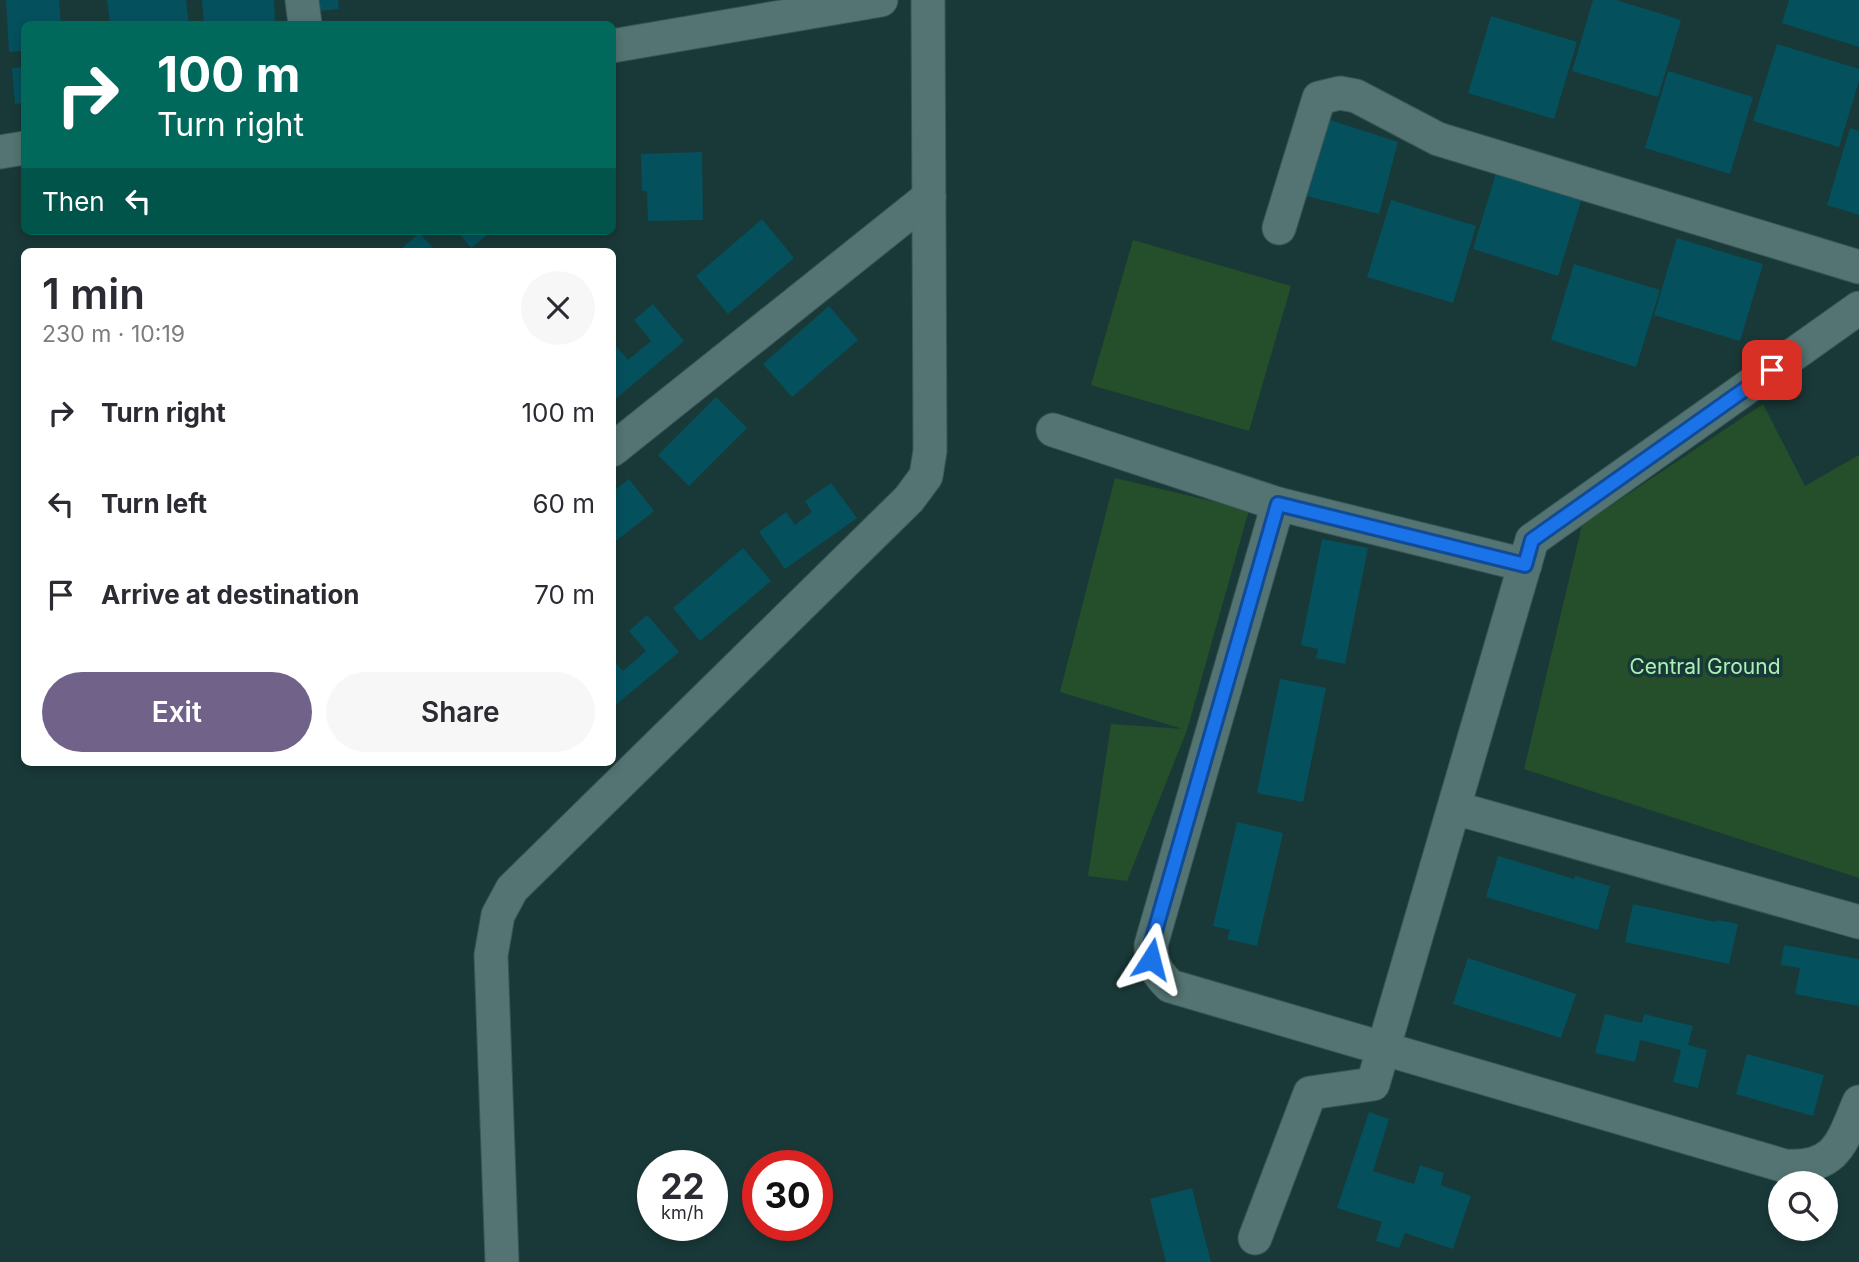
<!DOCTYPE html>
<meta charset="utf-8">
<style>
body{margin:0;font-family:Inter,sans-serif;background:#f7f7f7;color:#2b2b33;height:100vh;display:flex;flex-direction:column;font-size:26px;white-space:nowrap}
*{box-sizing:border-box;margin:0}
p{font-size:23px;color:#7c7c81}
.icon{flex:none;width:38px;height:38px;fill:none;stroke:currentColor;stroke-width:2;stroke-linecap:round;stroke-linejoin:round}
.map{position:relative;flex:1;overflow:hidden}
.side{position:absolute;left:21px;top:248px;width:595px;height:518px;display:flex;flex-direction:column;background:#fff;border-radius:10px;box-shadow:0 4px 10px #0003}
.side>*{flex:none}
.top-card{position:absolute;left:21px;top:21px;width:595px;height:214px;border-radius:10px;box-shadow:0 4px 10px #0003;background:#00695c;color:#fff;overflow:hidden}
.fabs{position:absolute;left:1768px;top:1171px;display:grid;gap:14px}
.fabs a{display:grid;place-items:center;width:70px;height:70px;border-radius:50%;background:#fff;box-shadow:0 4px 10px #0003;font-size:35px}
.speed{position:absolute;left:637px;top:1150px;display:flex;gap:14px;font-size:35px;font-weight:700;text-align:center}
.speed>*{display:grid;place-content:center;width:91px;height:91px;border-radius:50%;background:#fff;box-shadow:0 4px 10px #0003;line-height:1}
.speed small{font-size:18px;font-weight:400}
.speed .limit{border:10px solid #d22;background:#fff;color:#111}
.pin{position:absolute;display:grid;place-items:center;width:60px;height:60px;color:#fff;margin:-30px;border-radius:14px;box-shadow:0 4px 10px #0006}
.me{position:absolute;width:77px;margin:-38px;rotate:9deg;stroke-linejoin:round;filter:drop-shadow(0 0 5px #0008)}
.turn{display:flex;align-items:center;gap:24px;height:147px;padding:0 21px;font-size:32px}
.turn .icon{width:91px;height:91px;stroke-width:2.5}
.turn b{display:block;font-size:49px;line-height:60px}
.then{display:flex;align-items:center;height:66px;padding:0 21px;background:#0003;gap:14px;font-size:26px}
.round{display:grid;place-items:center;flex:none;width:74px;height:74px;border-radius:37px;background:#f7f7f7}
.overview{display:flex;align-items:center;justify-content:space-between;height:119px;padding:0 21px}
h1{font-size:42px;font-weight:600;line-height:52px}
.button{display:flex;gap:14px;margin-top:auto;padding:14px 21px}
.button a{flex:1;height:80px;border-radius:42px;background:#706288;color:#fff;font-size:28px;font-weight:600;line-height:80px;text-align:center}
.button a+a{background:#f7f7f7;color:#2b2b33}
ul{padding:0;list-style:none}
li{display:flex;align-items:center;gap:21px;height:91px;padding:0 21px}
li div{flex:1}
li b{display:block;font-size:26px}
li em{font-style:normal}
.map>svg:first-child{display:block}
</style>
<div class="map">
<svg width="1859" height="1262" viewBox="0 0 1859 1262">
<rect width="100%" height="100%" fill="#193938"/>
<g fill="#244f2a">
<polygon points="1133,240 1291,286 1249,431 1091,385"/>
<polygon points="1763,404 1805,486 1859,455 1859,878 1524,769 1582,525"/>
<polygon points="1115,478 1249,510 1187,730 1127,881 1088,876 1111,724 1183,729 1060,692"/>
</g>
<g fill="#05505d">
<polygon points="6,0 59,0 61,24 24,24 24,51 9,52"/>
<polygon points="107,0 186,0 189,24 154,24 153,22 143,24 110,24"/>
<polygon points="202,0 274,0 275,24 204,24"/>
<polygon points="308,0 338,0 339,9 309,12"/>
<polygon points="1593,0 1616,0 1681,20 1658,97 1572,71"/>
<polygon points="1789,0 1859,0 1859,47 1782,23"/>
<polygon points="1491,16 1577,42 1554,119 1468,93"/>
<polygon points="1777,44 1859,69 1859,81 1839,147 1753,121"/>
<polygon points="24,67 24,103 15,104 12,68"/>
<polygon points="1668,71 1753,97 1730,174 1645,148"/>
<polygon points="1321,117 1398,142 1379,214 1298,194"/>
<polygon points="1850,128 1859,131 1859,215 1827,205"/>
<polygon points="702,152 703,220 648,221 647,191 642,191 641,154"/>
<polygon points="1496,173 1582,198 1558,276 1473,249"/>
<polygon points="1391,200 1476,226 1453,303 1367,277"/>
<polygon points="762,219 794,258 728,314 696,276"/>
<polygon points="457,231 492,231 471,248"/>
<polygon points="419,233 437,252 398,252"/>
<polygon points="1677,238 1763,264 1740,341 1654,315"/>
<polygon points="1574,264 1660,290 1636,367 1551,340"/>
<polygon points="653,304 684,341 612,402 612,341 628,360 651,341 634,320"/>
<polygon points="829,306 858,340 792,397 763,364"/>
<polygon points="716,397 747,428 689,486 658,455"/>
<polygon points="629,479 654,511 612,544 612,492"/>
<polygon points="831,483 857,518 785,569 759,532 786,512 795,525 812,512 805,501"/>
<polygon points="1322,539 1368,548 1345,664 1316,658 1318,649 1301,645"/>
<polygon points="743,548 771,581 700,641 673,608"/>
<polygon points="647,615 679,652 612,708 612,659 623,671 646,651 629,631"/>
<polygon points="1280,679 1326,688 1303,802 1257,793"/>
<polygon points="1237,822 1283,833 1257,946 1227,939 1230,930 1213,926"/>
<polygon points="1498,856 1574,879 1575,876 1610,886 1598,930 1486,897"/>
<polygon points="1633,904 1716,922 1717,920 1738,924 1729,964 1625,942"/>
<polygon points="1784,945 1859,959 1859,1006 1795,994 1800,968 1781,965"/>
<polygon points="1468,958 1576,994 1561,1038 1453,1004"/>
<polygon points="1605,1014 1642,1023 1644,1014 1693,1026 1688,1045 1707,1050 1698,1088 1673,1082 1681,1050 1640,1040 1635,1062 1595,1053"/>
<polygon points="1747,1054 1824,1075 1813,1116 1736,1094"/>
<polygon points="1369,1112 1389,1119 1373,1171 1414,1184 1420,1165 1444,1173 1441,1185 1471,1196 1453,1249 1405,1233 1399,1248 1376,1241 1382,1222 1337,1208"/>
<polygon points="1192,1188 1211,1262 1166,1262 1150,1199"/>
</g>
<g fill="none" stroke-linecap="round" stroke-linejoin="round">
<defs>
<g id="street">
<polyline points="302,0 305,24"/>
<polyline points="612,46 881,0"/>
<polyline points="0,152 24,148"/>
<polyline points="1279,228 1319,98 1340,93 1356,96 1438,139 1859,267"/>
<polyline points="1053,430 1278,504"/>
<polyline points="612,450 929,197"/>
<path d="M1525 565 1278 504 1151 945C1151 964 1157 973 1170 986L1785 1166C1837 1169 1842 1142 1859 1102"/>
<polyline points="1455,808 1859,922"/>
<polyline points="1255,1238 1310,1093 1373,1084 1532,540 1859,308"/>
<polyline points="502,1262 491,955 498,915 512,889 909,499 926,476 930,451 928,0"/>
</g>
</defs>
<use href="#street" stroke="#395655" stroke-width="35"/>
<use href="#street" stroke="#537472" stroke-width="33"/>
</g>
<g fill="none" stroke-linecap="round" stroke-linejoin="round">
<defs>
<polyline id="route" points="1151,959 1151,945 1278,504 1525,565 1532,540 1772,370"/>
</defs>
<use href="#route" stroke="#114b97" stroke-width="18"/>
<use href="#route" stroke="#1a73e8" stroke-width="12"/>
</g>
<g text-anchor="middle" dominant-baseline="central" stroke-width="7" stroke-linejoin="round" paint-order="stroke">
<g font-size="21" fill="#a9f2b1" stroke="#193938">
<text x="1705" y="666">Central Ground</text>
</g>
</g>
</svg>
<div class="fabs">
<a><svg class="icon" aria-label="search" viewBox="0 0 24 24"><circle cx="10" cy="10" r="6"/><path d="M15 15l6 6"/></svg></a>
</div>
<div class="speed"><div>22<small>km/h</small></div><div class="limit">30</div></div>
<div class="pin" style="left:1772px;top:370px;background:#d93025"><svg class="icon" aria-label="arrive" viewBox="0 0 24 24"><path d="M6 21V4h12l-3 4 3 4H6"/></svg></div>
<svg class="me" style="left:1151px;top:959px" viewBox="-20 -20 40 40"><path d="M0-17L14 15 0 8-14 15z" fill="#1a73e8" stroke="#fff" stroke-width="4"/></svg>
<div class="top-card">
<div class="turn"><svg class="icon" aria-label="right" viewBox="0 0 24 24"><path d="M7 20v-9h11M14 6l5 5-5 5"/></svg><div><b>100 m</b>Turn right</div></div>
<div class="then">Then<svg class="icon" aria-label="left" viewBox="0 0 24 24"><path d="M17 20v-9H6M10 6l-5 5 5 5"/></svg></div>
</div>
<section class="side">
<div class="overview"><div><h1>1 min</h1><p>230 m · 10:19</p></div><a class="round"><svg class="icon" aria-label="close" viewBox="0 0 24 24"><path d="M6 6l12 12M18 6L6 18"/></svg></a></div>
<ul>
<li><svg class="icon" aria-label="right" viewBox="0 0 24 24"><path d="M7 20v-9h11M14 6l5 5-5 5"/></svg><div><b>Turn right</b></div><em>100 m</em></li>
<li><svg class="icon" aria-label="left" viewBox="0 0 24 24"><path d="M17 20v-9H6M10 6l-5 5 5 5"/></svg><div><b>Turn left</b></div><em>60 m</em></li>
<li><svg class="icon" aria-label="arrive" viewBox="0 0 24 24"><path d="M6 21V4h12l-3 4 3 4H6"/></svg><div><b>Arrive at destination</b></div><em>70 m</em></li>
</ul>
<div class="button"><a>Exit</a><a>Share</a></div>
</section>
</div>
